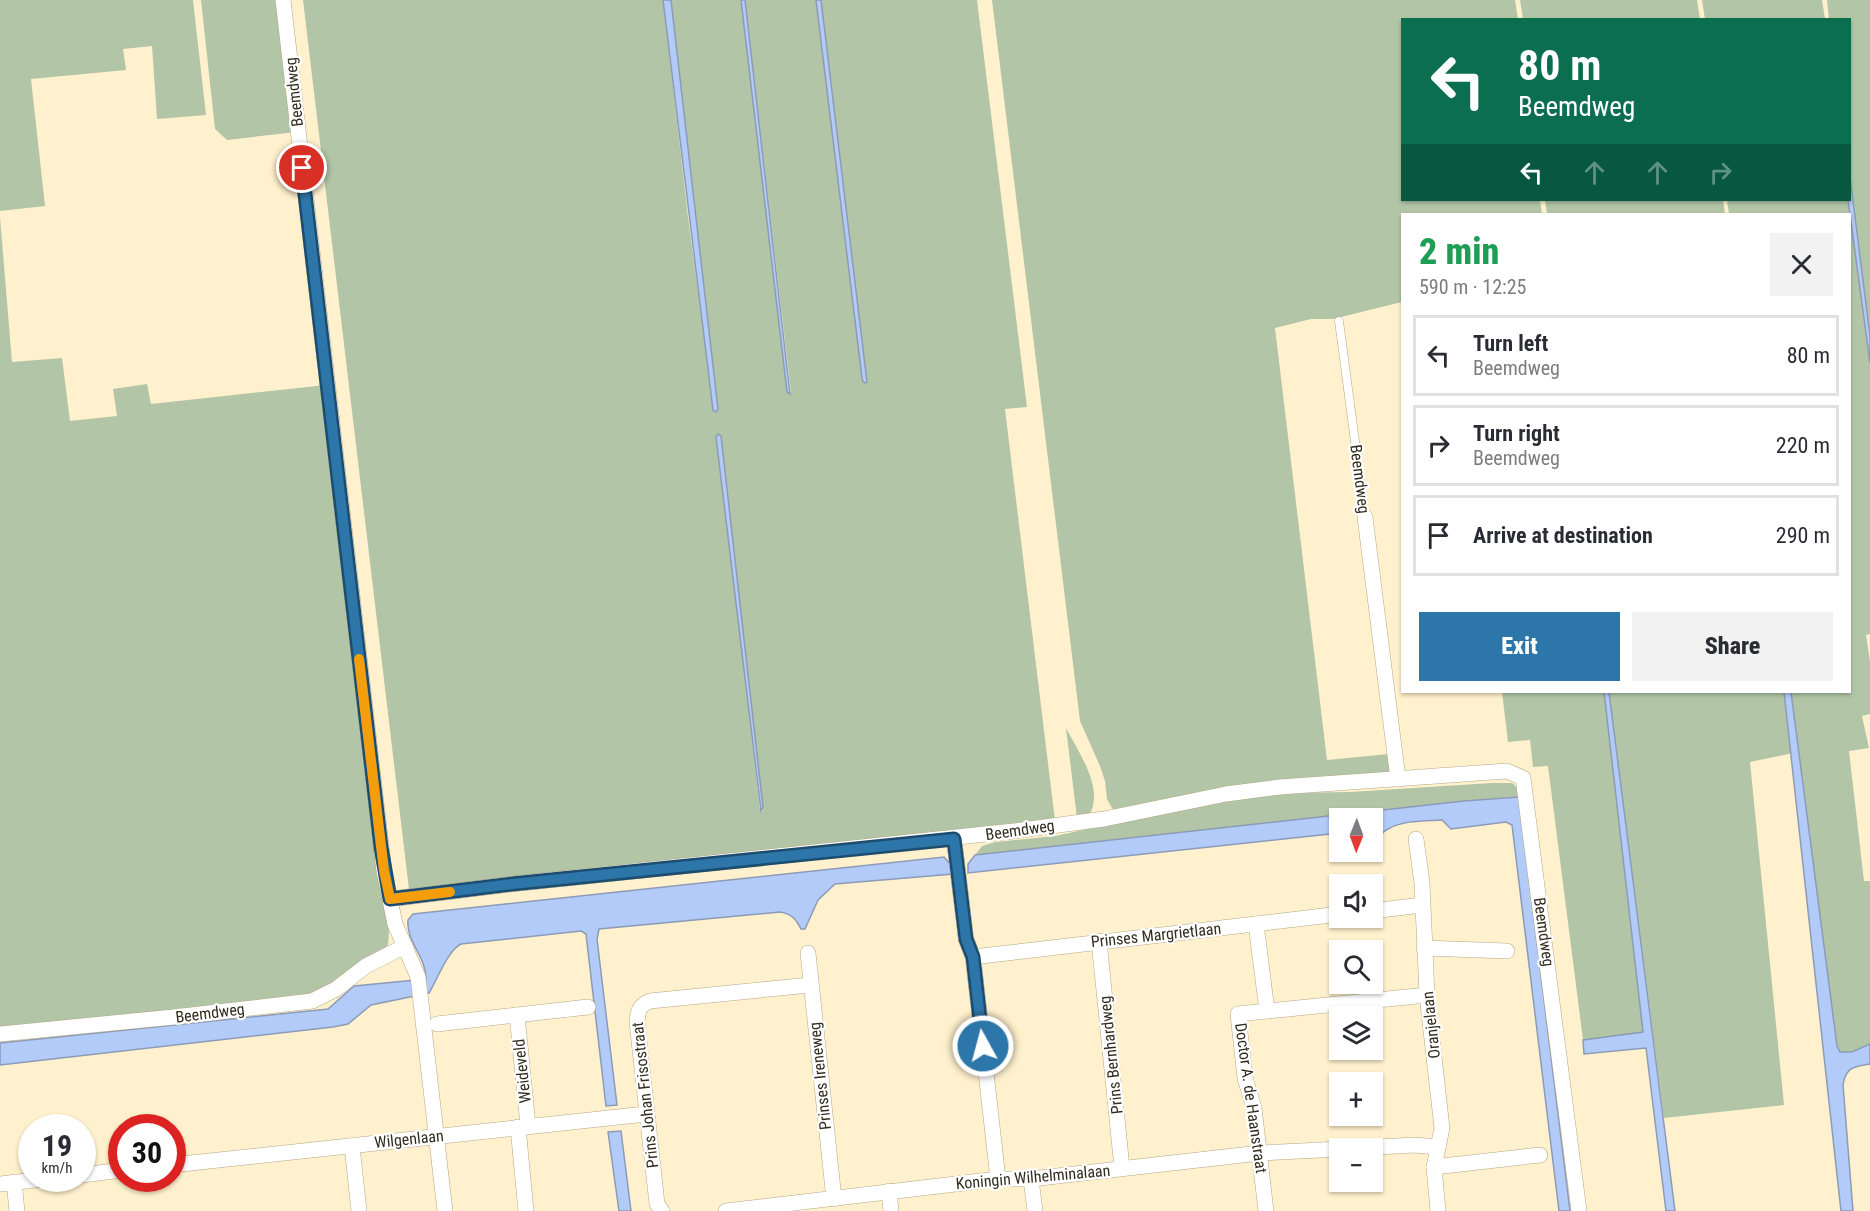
<!DOCTYPE html>
<meta charset="utf-8">
<style>
body{margin:0;font-family:"Roboto Condensed",sans-serif;background:#f2f2f3;color:#2b2b33;height:100vh;display:flex;flex-direction:column;font-size:22px;white-space:nowrap}
*{box-sizing:border-box;margin:0}
p{font-size:20px;color:#7c7c81}
.icon{flex:none;width:33px;height:33px;fill:none;stroke:currentColor;stroke-width:2;stroke-linecap:round;stroke-linejoin:round}
.map{position:relative;flex:1;overflow:hidden}
.side{position:absolute;left:1401px;top:213px;width:450px;height:480px;display:flex;flex-direction:column;background:#fff;border-radius:0px;box-shadow:0 2px 4px #0004}
.side>*{flex:none}
.hud{position:absolute;left:1401px;top:18px;width:450px;height:183px;border-radius:0px;box-shadow:0 2px 4px #0004;background:#0b6e4f;color:#fff;overflow:hidden}
.needle{width:39px;rotate:181deg}
.fabs{position:absolute;left:1329px;top:808px;display:grid;gap:12px}
.fabs a{display:grid;place-items:center;width:54px;height:54px;border-radius:0px;background:#fff;box-shadow:0 2px 4px #0004;font-size:30px}
.speed{position:absolute;left:18px;top:1114px;display:flex;gap:12px;font-size:30px;font-weight:700;text-align:center}
.speed>*{display:grid;place-content:center;width:78px;height:78px;border-radius:50%;background:#fff;box-shadow:0 2px 4px #0004;line-height:1}
.speed small{font-size:15px;font-weight:400}
.speed .limit{border:9px solid #d22;background:#fff;color:#111}
.pin{position:absolute;display:grid;place-items:center;width:51px;height:51px;color:#fff;margin:-26px;border:3px solid #fff;border-radius:50%;box-shadow:0 2px 6px #0007}
.me{position:absolute;width:66px;margin:-33px;rotate:353deg;stroke-linejoin:round;filter:drop-shadow(0 0 4px #0008)}
.turn{display:flex;align-items:center;gap:21px;height:126px;padding:0 18px;font-size:27px}
.turn .icon{width:78px;height:78px;stroke-width:2.5}
.turn b{display:block;font-size:42px;line-height:51px}
.lanes{display:flex;align-items:center;height:57px;padding:0 18px;background:#0003;justify-content:center;gap:30px;direction:ltr}
.lanes .off{opacity:.35}
.round{display:grid;place-items:center;flex:none;width:63px;height:63px;border-radius:0px;background:#f2f2f3}
.summary{display:flex;align-items:center;justify-content:space-between;height:102px;padding:0 18px}
h1{font-size:36px;font-weight:800;line-height:45px;color:#1e9e55}
.primary-button{display:flex;gap:12px;margin-top:auto;padding:12px 18px}
.primary-button a{flex:1;height:69px;border-radius:0px;background:#2d76aa;color:#fff;font-size:24px;font-weight:800;line-height:69px;text-align:center}
.primary-button a+a{background:#f2f2f3;color:#2b2b33}
ul{padding:0;list-style:none}
li{display:flex;align-items:center;gap:18px;height:81px;margin:0 12px 9px;padding:0 6px;border:3px solid #e1e1e2;border-radius:0px}
li div{flex:1}
li b{display:block;font-size:22px}
li em{font-style:normal}
.map>svg:first-child{display:block}
</style>
<div class="map">
<svg width="1870" height="1211" viewBox="0 0 1870 1211">
<rect width="100%" height="100%" fill="#fff1cd"/>
<g fill="#b2c6a7" fill-rule="evenodd">
<polygon points="0,0 193,0 206,115 157,119 152,46 123,49 126,70 31,79 45,206 0,211"/>
<polygon points="201,0 280,0 296,132 227,140 215,129"/>
<path d="M303 0H663L688 217 714 411 718 409 671 0H741L788 393 791 392 745 0H816L862 378 867 382 821 0H977L1027 407 1005 409 1055 821 410 898ZM717 435 721 436 763 811 760 810Z"/>
<polygon points="992,0 1515,0 1518,19 1402,20 1402,200 1540,200 1542,214 1402,214 1402,302 1333,319 1311,319 1275,328 1327,760 1389,754 1389,772 1117,813 1112,808 1107,799 1105,781 1100,766 1080,721"/>
<polygon points="1520,0 1697,0 1700,19 1523,19"/>
<polygon points="1702,0 1822,0 1825,19 1705,19"/>
<polygon points="1827,0 1870,0 1870,336 1850,177 1850,20 1829,19"/>
<polygon points="1545,200 1723,200 1725,214 1547,214"/>
<polygon points="1727,200 1848,200 1870,363 1870,634 1866,635 1870,661 1870,714 1862,716 1869,748 1849,751 1864,881 1870,881 1870,1044 1852,1052 1840,1052 1837,1046 1798,752 1750,762 1784,1105 1664,1118 1609,692 1850,692 1850,214 1729,214"/>
<polygon points="0,217 12,362 62,358 70,421 117,416 113,389 147,384 151,404 326,385 389,932 388,945 384,949 326,994 0,1028"/>
<polygon points="1502,692 1604,692 1643,1033 1583,1040 1548,766 1533,767 1530,740 1508,742"/>
<path d="M1066 728C1079 753 1105 789 1089 816L1077 818Z"/>
<polygon points="1492,783 1512,783 1517,787 1519,797 1464,801 975,855 982,846 995,842 1055,836 1227,799 1285,793 1350,792"/>
</g>
<g fill="#b3cbf8" stroke="#8c9bb7" stroke-width="1.5">
<polygon points="663,0 671,0 718,409 716,412 713,410"/>
<polygon points="741,0 745,0 790,394 787,392"/>
<polygon points="816,0 821,0 867,382 865,383 863,382 862,378"/>
<polygon points="1850,177 1870,336 1870,363 1848,200"/>
<polygon points="718,434 721,436 763,807 761,811 716,437"/>
<polygon points="1604,692 1609,692 1675,1211 1666,1211 1646,1048 1584,1054 1583,1040 1643,1032"/>
<path d="M1784 692H1791L1837 1046 1840 1052H1852L1870 1044V1064C1853 1067 1846 1067 1843 1085L1853 1211H1841Z"/>
<path d="M1519 797 1570 1211H1559L1512 825 1506 822 1451 829 1442 820C1425 821 1403 820 1388 829 1381 832 1380 839 1373 841L1372 819H1340L1339 833 968 873V864L975 855 1464 801Z"/>
<path d="M944 857 952 866 953 874 835 884 818 900 805 929H801C796 919 792 914 780 912L599 929 597 939 617 1105 606 1106 586 934 581 931 461 944C448 950 437 980 429 993L371 1005 348 1024 333 1027 0 1065V1043L328 1009 354 986 426 979C426 956 406 942 408 920L413 914Z"/>
<polygon points="621,1131 631,1211 619,1211 608,1132"/>
</g>
<g fill="none" stroke-linecap="round" stroke-linejoin="round">
<defs>
<polyline id="service" points="1339,321 1365,517"/>
<g id="minor">
<polyline points="283,0 384,871 395,924 418,977 445,1211"/>
<polyline points="1365,517 1398,779"/>
<polyline points="954,839 966,939 973,957 998,1179"/>
<polyline points="1416,839 1422,883 1427,995 1442,1128 1434,1167 1438,1211"/>
<polyline points="390,899 512,884 1014,831 1104,819 1226,794 1280,787 1507,771 1523,778 1579,1211"/>
<polyline points="1372,911 1422,905"/>
<polyline points="1256,924 1267,1011"/>
<polyline points="1099,941 1122,1168"/>
<polyline points="1424,948 1507,951"/>
<polyline points="808,953 834,1199"/>
<polyline points="973,957 1340,914"/>
<polyline points="517,1015 528,1126"/>
<polyline points="437,1024 588,1007"/>
<polyline points="0,1034 174,1017 312,1001 336,989 366,966 405,946"/>
<polyline points="518,1127 526,1211"/>
<polyline points="352,1146 359,1211"/>
<polyline points="1342,1149 1414,1145 1438,1147"/>
<polyline points="172,1165 646,1114"/>
<polyline points="1434,1167 1540,1155"/>
<polyline points="82,1175 122,1170"/>
<polyline points="1031,1179 1035,1211"/>
<polyline points="14,1182 17,1211"/>
<polyline points="0,1184 43,1179"/>
<polyline points="889,1191 891,1211"/>
<path d="M662 1211 657 1204 637 1022C638 1010 639 1006 650 1001L810 985"/>
<polyline points="726,1211 998,1179 1031,1179 1260,1153 1340,1149"/>
<polyline points="1266,1211 1254,1108 1245,1078 1238,1014 1427,995"/>
</g>
</defs>
<use href="#service" stroke="#b4a785" stroke-width="9"/>
<use href="#minor" stroke="#b4a785" stroke-width="16"/>
<use href="#service" stroke="#fff" stroke-width="8"/>
<use href="#minor" stroke="#fff" stroke-width="15"/>
</g>
<g fill="none" stroke-linecap="round" stroke-linejoin="round">
<defs>
<polyline id="route" points="302,168 381,847 390,899 512,884 954,839 966,939 973,957 983,1046"/>
</defs>
<use href="#route" stroke="#1d4d6e" stroke-width="15"/>
<use href="#route" stroke="#2d76aa" stroke-width="10"/>
<polyline stroke="#f59e0b" stroke-width="10" points="359,659 384,871 390,899 450,892"/>
</g>
<g text-anchor="middle" dominant-baseline="central" stroke-width="4.5" stroke-linejoin="round" paint-order="stroke">
<g font-size="16" fill="#312c1e" stroke="#fff">
<text transform="translate(294 92) rotate(-96)">Beemdweg</text>
<text transform="translate(1360 479) rotate(83)">Beemdweg</text>
<text transform="translate(1020 830) rotate(-8)">Beemdweg</text>
<text transform="translate(1544 932) rotate(82)">Beemdweg</text>
<text transform="translate(1156 935) rotate(-6)">Prinses Margrietlaan</text>
<text transform="translate(210 1013) rotate(-7)">Beemdweg</text>
<text transform="translate(1431 1025) rotate(-96)">Oranjelaan</text>
<text transform="translate(1111 1055) rotate(-96)">Prins Bernhardweg</text>
<text transform="translate(522 1071) rotate(-96)">Weideveld</text>
<text transform="translate(820 1076) rotate(-96)">Prinses Ireneweg</text>
<text transform="translate(645 1095) rotate(-96)">Prins Johan Frisostraat</text>
<text transform="translate(1251 1098) rotate(82)">Doctor A. de Haanstraat</text>
<text transform="translate(409 1139) rotate(-6)">Wilgenlaan</text>
<text transform="translate(1033 1177) rotate(-5)">Koningin Wilhelminalaan</text>
</g>
</g>
</svg>
<div class="fabs">
<a><svg class="needle" viewBox="-14 -14 28 28"><path d="M0-13l5 13h-10z" fill="#e53935"/><path d="M0 13l5-13h-10z" fill="#7c7c81"/></svg></a>
<a><svg class="icon" aria-label="sound" viewBox="0 0 24 24"><path d="M4 9h4l5-4v14l-5-4H4zM17 9q2 3 0 6"/></svg></a>
<a><svg class="icon" aria-label="search" viewBox="0 0 24 24"><circle cx="10" cy="10" r="6"/><path d="M15 15l6 6"/></svg></a>
<a><svg class="icon" aria-label="layers" viewBox="0 0 24 24"><path d="M12 4l9 5-9 5-9-5zM3 14l9 5 9-5"/></svg></a>
<a>+</a>
<a>−</a>
</div>
<div class="speed"><div>19<small>km/h</small></div><div class="limit">30</div></div>
<div class="pin" style="left:302px;top:168px;background:#d93025"><svg class="icon" aria-label="arrive" viewBox="0 0 24 24"><path d="M6 21V4h12l-3 4 3 4H6"/></svg></div>
<svg class="me" style="left:983px;top:1046px" viewBox="-20 -20 40 40"><circle r="17" fill="#2d76aa" stroke="#fff" stroke-width="3"/><path d="M0-11L8 9 0 5-8 9z" fill="#fff"/></svg>
<div class="hud">
<div class="turn"><svg class="icon" aria-label="left" viewBox="0 0 24 24"><path d="M17 20v-9H6M10 6l-5 5 5 5"/></svg><div><b>80 m</b>Beemdweg</div></div>
<div class="lanes"><svg class="icon" aria-label="left" viewBox="0 0 24 24"><path d="M17 20v-9H6M10 6l-5 5 5 5"/></svg><svg class="icon off" aria-label="ahead" viewBox="0 0 24 24"><path d="M12 20V5M6 11l6-6 6 6"/></svg><svg class="icon off" aria-label="ahead" viewBox="0 0 24 24"><path d="M12 20V5M6 11l6-6 6 6"/></svg><svg class="icon off" aria-label="right" viewBox="0 0 24 24"><path d="M7 20v-9h11M14 6l5 5-5 5"/></svg></div>
</div>
<section class="side">
<div class="summary"><div><h1>2 min</h1><p>590 m · 12:25</p></div><a class="round"><svg class="icon" aria-label="close" viewBox="0 0 24 24"><path d="M6 6l12 12M18 6L6 18"/></svg></a></div>
<ul>
<li><svg class="icon" aria-label="left" viewBox="0 0 24 24"><path d="M17 20v-9H6M10 6l-5 5 5 5"/></svg><div><b>Turn left</b><p>Beemdweg</p></div><em>80 m</em></li>
<li><svg class="icon" aria-label="right" viewBox="0 0 24 24"><path d="M7 20v-9h11M14 6l5 5-5 5"/></svg><div><b>Turn right</b><p>Beemdweg</p></div><em>220 m</em></li>
<li><svg class="icon" aria-label="arrive" viewBox="0 0 24 24"><path d="M6 21V4h12l-3 4 3 4H6"/></svg><div><b>Arrive at destination</b></div><em>290 m</em></li>
</ul>
<div class="primary-button"><a>Exit</a><a>Share</a></div>
</section>
</div>
